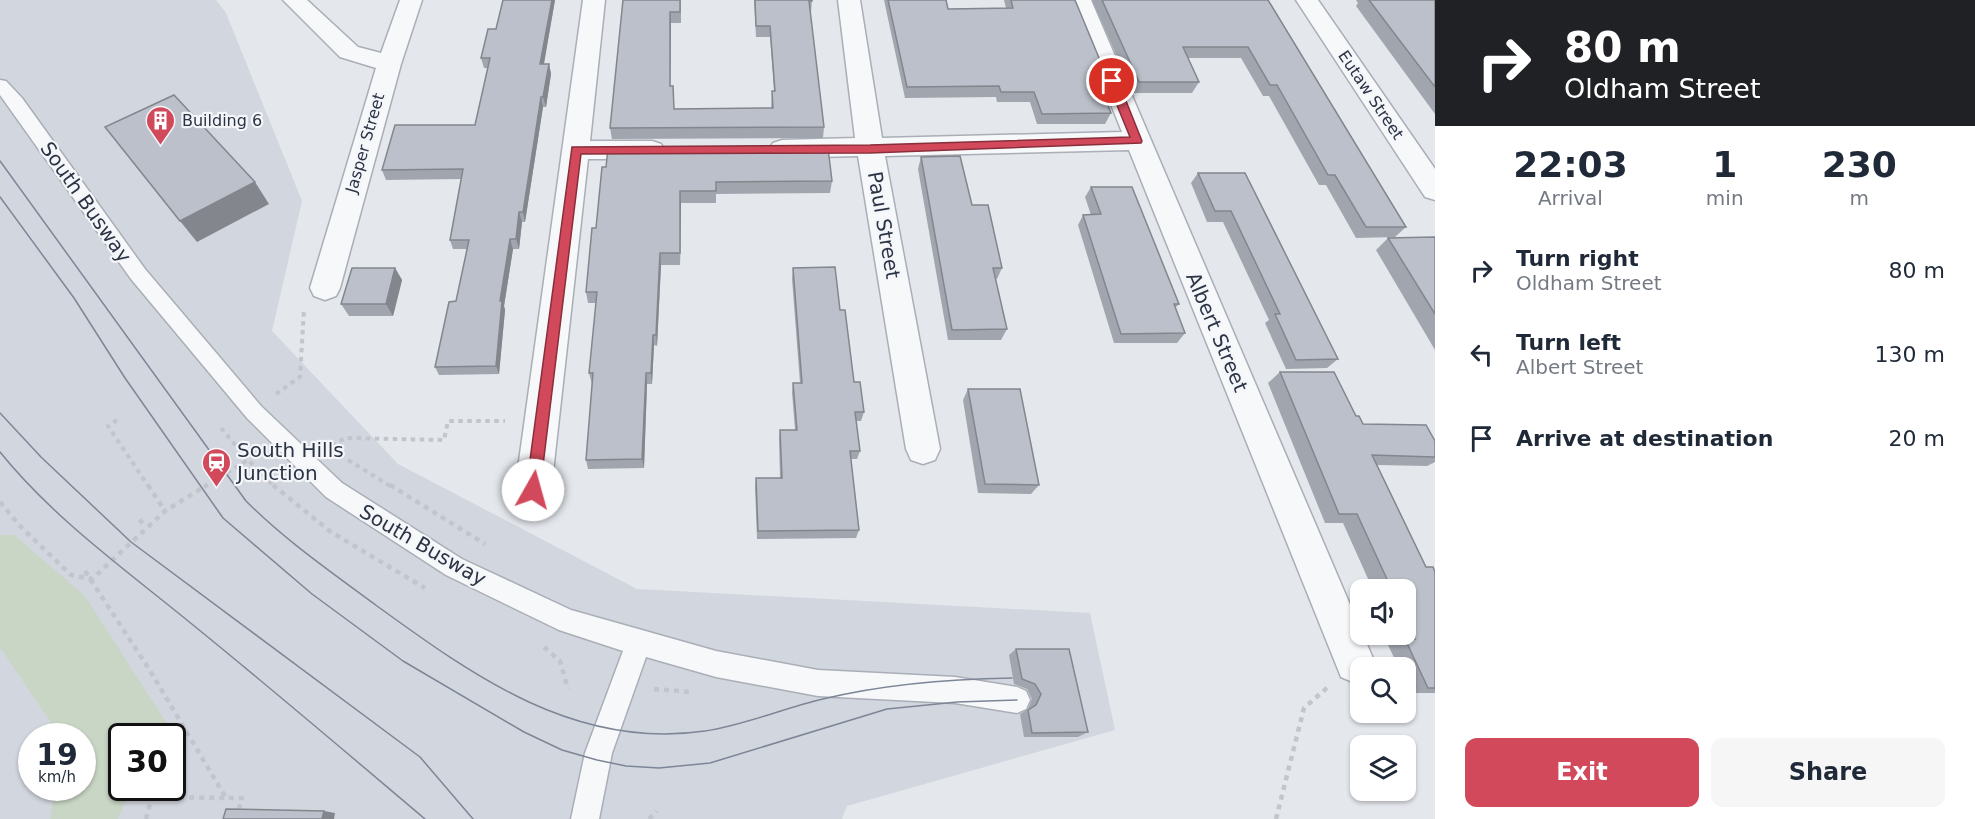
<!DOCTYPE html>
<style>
body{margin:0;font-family:"DejaVu Sans",sans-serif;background:#f6f6f7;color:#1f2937;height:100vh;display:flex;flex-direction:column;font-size:22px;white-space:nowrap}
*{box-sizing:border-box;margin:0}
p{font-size:20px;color:#747a83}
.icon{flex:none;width:33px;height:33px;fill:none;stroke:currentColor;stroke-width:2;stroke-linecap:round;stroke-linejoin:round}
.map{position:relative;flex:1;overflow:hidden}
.side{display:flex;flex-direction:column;background:#fff;width:540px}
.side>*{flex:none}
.banner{background:#202124;color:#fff;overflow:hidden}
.fabs{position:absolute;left:1350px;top:579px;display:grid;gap:12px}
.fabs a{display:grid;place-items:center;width:66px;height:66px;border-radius:12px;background:#fff;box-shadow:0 2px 4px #0004;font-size:30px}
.speed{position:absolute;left:18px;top:723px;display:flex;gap:12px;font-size:30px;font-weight:700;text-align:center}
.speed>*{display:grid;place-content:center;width:78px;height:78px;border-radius:50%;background:#fff;box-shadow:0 2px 4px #0004;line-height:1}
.speed small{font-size:15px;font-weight:400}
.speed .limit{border:3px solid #111;border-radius:9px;background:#fff;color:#111}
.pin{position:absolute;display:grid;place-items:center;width:51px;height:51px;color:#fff;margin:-26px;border:3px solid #fff;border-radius:50%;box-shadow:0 2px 6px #0007}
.me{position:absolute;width:66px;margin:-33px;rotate:7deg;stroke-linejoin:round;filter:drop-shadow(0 0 4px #0008)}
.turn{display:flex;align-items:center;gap:21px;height:126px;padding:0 30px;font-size:27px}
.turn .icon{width:78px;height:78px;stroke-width:2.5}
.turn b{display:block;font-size:42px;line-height:51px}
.eta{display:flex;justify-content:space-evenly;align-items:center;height:102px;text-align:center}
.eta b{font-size:36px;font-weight:700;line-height:42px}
.cta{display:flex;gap:12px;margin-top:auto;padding:12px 30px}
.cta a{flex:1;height:69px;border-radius:12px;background:#d1495b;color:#fff;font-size:24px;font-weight:700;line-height:69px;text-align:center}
.cta a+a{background:#f6f6f7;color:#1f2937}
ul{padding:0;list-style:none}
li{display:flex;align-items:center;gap:18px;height:84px;padding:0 30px}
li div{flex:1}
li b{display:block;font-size:22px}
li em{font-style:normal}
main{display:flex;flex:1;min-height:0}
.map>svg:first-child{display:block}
</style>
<main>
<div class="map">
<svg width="1435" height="819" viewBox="0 0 1435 819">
<rect width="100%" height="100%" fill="#e4e7ec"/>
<path fill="#d2d6de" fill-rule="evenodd" d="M0 0H216L226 13 302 201 272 331 398 464 637 589 1090 613 1115 730 847 806 842 819H0ZM32 736H82V788H32ZM122 736H172V788H122Z"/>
<polygon fill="#c9d6c5" points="0,535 14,535 85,596 174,735 122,736 122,788 131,788 118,819 50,819 55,788 82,788 82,736 52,736 51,723 0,647"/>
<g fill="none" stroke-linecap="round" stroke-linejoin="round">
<defs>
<polygon id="service" points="0,80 6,81 22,98 145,269 261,406 342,483 462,559 571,610 716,651 818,670 955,677 1017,687 1026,691 1030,700 1026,709 1017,713 955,703 818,696 716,677 646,657 612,753 599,819 571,819 585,753 623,651 559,630 446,575 326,497 247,418 131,279 0,95"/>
<g id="minor">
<polygon points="283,0 307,0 358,47 381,53 400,0 422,0 401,64 340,288 336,296 325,300 314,296 310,288 376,68 340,57"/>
<polygon points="583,0 605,0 590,141 652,141 661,144 665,150 661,156 652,159 588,159 551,490 545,501 533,506 521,501 515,490"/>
<polygon points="838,0 860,0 882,138 1122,132 1069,0 1091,0 1375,663 1373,668 1360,668 1360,680 1355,683 1341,677 1129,150 885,156 940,449 935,460 923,464 911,460 906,449 858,156 782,158 773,155 769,149 773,143 782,140 855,138"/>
<polygon points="1296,0 1318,0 1435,169 1435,200 1425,197"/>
</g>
</defs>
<use href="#service" stroke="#a9aeb7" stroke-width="3"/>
<use href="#minor" stroke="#a9aeb7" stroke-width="3"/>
<g stroke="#c2c5cb" stroke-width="4" stroke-dasharray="4.5 4.5" stroke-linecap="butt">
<polyline points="276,394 300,377 304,309"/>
<polyline points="117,420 108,426 149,487"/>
<polyline points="221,428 248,460"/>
<polyline points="332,446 345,438 444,440 448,421 505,421"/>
<polyline points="348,460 392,487"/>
<polyline points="204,487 248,460 275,487"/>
</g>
<g stroke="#c2c5cb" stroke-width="4.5" stroke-dasharray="5 5" stroke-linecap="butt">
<polyline points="148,485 165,511"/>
<polyline points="273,485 331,532 425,588"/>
<polyline points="390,485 485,544"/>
<polyline points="0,502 20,526 71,575 92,579 165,511 207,485"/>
<polyline points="139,520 147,526"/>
<polyline points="85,571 149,669 226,798 242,798 236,819"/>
<polyline points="544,647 560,661 568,689"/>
<polyline points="654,689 691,692"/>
<polyline points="146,819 152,797 226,798"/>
<polyline points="649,819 657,811"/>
<polyline points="1276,819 1304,708 1328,687"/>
</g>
<use href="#service" fill="#f7f8fa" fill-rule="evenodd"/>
<use href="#minor" fill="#f7f8fa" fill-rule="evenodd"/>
<g stroke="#7d8696" stroke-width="1.5">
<path d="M0 161 246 501C286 541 331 572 377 606 475 677 576 750 705 731 745 725 784 708 823 699 885 684 948 679 1012 678"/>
<polyline points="0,197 74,298 125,378 223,518 312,594 403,661 524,732 562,750 597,760 626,766 659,768 710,763 887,709 957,702 1017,700"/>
<polyline points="0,413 41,457 131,542 420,757 473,819"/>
<path d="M0 452C55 520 126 570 193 625 272 689 348 754 425 819"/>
</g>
</g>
<g fill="#a1a5ae">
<polygon points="503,0 555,0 544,64 549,64 551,74 546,107 543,107 525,222 522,222 519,249 513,249 504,306 505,310 499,374 439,375 435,367 456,301 467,249 453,249 450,240 461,179 386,180 382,170 475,125 488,68 484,68 481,58 496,29"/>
<polygon points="623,0 681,0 681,23 671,23 670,86 674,109 771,108 772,91 774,91 770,37 756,37 754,0 812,0 811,12 810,13 824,127 823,138 612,139 610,128"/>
<polygon points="884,0 946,0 948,9 1006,8 1004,0 1075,0 1109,82 1104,93 1102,93 1111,113 1105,124 1037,124 1030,102 997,102 996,97 905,98"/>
<polygon points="1092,0 1268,0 1406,227 1395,237 1356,238 1326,185 1319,185 1269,96 1263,96 1241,58 1188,58 1199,82 1192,93 1133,93"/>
<polygon points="1356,0 1435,0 1435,114 1356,6 1358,3"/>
<polygon points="921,157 972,205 1002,268 997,279 995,279 1007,329 1001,340 948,340 918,169"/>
<polygon points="602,167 832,181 830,193 716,194 716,203 681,203 680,265 661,265 657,346 654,345 652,384 647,384 644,468 588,469 586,460 592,384 589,373 596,303 588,303 586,292 596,228"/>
<polygon points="1198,173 1245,173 1338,359 1327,368 1286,369 1265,323 1269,320 1223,222 1207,222 1191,183"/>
<polygon points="1091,187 1179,304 1175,308 1185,333 1177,343 1114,343 1078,225 1083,215 1091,215 1085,197"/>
<polygon points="1435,237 1435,350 1376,250 1388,238"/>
<polygon points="395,268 402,280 393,316 349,316 341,304"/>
<polygon points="793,268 840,310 854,382 864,412 861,421 856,421 860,451 857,459 851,459 859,530 856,538 757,539 755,487 756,478 780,478 779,439 780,430 795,430 792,392 793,383 800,383 792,279"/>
<polygon points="1280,372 1356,416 1363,424 1435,441 1435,462 1427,466 1377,465 1426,567 1435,572 1435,693 1410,693 1406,683 1406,668 1399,668 1388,645 1396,642 1393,634 1406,634 1406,590 1373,590 1343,523 1325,523 1268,383"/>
<polygon points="968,389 1039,485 1031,494 978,493 963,400"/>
<polygon points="1016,649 1088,732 1078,737 1024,737 1020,714 1028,709 1032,699 1027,689 1014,684 1009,655"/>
</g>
<g fill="#83868d">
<polygon points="552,0 555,0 542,74 540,64"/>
<polygon points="670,12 671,23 670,97"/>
<polygon points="549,64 551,74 546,107 543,97"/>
<polygon points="541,97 543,107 525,222 523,212"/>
<polygon points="255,182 269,204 197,242 180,221"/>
<polygon points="680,191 681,203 680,265"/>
<polygon points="519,212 522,222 519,249 516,239"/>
<polygon points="510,239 513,249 504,306 505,310 499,374 496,366 500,301"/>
<polygon points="660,253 661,265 657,346 656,335"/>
<polygon points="395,268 402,280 393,316 386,304"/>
<polygon points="653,335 654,345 652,384 651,373"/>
<polygon points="646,373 647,384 644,468 642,459"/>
<polygon points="324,811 335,813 334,819 322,819"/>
</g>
<g fill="#bbc0ca" stroke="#83868d" stroke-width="1.5">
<polygon points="503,0 552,0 540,64 549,64 543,97 541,97 523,212 519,212 516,239 510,239 500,301 502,301 496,366 435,367 449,302 456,301 469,240 450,240 463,169 382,170 395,125 475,125 490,58 481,58 488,29 496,29"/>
<polygon points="623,0 680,0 680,12 670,12 670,86 673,86 674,109 773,108 772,91 775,91 770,26 756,26 755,0 812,0 812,1 809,1 824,127 610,128"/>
<polygon points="888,0 946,0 948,9 1013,8 1011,0 1075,0 1109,82 1098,82 1111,113 1042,114 1034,92 1001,92 999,86 907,87"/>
<polygon points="1102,0 1268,0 1406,227 1366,227 1335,175 1328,175 1277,85 1270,85 1248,47 1183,47 1199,82 1139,82"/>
<polygon points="1369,0 1435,0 1435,87"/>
<polygon points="174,95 255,182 180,221 105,127"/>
<polygon points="828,148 832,181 716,182 716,191 680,191 680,253 660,253 656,335 653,335 651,373 646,373 642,459 586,460 593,373 589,373 597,292 586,292 592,228 596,228 602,167 606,167 608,149"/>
<polygon points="960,156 972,205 988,205 1002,268 993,268 1007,329 952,330 921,157"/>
<polygon points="1198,173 1245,173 1338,359 1296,360 1275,314 1280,314 1231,211 1215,211"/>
<polygon points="1091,187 1132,187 1179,304 1174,304 1185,333 1121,334 1083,215 1101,214"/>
<polygon points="1435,237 1435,314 1388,238"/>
<polygon points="835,267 840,310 845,310 854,382 860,382 864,412 855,412 860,451 850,451 859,530 758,531 756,478 782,478 780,430 797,430 793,383 802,383 793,268"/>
<polygon points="352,268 395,268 386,304 341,304"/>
<polygon points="1280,372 1334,372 1356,416 1359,416 1363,424 1426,425 1435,441 1435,457 1372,455 1426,567 1433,567 1435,572 1435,688 1428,688 1405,639 1415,639 1406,619 1406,590 1392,590 1357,514 1339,514"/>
<polygon points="968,389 1020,389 1039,485 985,484"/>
<polygon points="1016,649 1069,649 1088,732 1032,733 1028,710 1036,705 1041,694 1035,684 1022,679"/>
<polygon points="226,809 324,811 322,819 223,819"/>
</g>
<polygon fill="#d1495b" stroke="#882f3b" stroke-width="1.5" points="1112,77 1118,81 1142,141 1141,143 870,153 581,154 540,490 533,497 528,495 526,490 572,147 870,145 1130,137 1107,81"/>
<defs>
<symbol id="building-pin" viewBox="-11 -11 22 30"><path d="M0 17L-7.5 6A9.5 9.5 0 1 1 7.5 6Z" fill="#d1495b" stroke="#f4f6f9"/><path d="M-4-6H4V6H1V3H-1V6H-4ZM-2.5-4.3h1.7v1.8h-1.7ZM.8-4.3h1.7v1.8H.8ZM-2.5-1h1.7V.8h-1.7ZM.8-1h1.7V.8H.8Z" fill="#fff"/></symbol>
<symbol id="station-pin" viewBox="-11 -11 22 30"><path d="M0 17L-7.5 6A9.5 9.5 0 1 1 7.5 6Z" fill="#d1495b" stroke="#f4f6f9"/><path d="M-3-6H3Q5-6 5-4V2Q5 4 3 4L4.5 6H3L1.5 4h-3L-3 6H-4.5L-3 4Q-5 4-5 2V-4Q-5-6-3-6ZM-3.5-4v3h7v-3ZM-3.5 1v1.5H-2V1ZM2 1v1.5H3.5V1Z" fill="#fff"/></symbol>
</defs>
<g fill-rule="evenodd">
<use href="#building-pin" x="144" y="104" width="33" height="45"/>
<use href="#station-pin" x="200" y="446" width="33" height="45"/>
</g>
<g text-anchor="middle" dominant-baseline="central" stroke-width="4.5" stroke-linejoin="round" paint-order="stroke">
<g font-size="16" fill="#2b3445" stroke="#f4f6f9">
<text transform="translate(1371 95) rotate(56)">Eutaw Street</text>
<text transform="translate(365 143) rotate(-74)">Jasper Street</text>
</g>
<g font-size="16" fill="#2b3445" stroke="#f4f6f9" text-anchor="start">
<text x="182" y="120">Building 6</text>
</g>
<g font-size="20" fill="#2b3445" stroke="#f4f6f9">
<text transform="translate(86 202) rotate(55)">South Busway</text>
<text transform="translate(884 225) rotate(80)">Paul Street</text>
<text transform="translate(1217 332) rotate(67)">Albert Street</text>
<text transform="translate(423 545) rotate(30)">South Busway</text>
</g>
<g font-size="20" fill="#2b3445" stroke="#f4f6f9" text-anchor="start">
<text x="237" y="450">South Hills<tspan x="237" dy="23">Junction</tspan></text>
</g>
</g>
</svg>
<div class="fabs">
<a><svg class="icon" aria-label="sound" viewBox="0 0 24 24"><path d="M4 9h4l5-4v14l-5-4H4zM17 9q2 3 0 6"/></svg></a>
<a><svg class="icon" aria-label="search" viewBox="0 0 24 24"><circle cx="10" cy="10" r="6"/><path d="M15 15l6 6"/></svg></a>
<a><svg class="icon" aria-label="layers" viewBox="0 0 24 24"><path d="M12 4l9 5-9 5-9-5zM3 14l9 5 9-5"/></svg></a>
</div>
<div class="speed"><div>19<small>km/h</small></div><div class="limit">30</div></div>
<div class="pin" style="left:1112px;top:81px;background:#d93025"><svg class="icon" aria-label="arrive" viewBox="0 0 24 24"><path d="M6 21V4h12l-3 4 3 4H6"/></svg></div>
<svg class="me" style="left:533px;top:490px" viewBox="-20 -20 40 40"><circle r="19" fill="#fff"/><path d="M0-13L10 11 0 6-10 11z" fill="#d1495b"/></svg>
</div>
<section class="side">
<div class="banner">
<div class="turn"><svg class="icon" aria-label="right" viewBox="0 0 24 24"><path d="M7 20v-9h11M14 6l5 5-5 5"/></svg><div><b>80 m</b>Oldham Street</div></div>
</div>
<div class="eta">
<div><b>22:03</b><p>Arrival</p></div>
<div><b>1</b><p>min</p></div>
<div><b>230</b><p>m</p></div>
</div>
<ul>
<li><svg class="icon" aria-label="right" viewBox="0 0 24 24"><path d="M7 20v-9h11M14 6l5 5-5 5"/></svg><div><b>Turn right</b><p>Oldham Street</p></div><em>80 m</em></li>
<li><svg class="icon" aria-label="left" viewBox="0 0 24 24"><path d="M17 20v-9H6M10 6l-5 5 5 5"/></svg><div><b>Turn left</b><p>Albert Street</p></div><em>130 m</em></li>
<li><svg class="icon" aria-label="arrive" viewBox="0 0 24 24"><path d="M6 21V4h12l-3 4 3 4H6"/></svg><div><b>Arrive at destination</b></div><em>20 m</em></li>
</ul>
<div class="cta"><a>Exit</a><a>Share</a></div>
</section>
</main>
